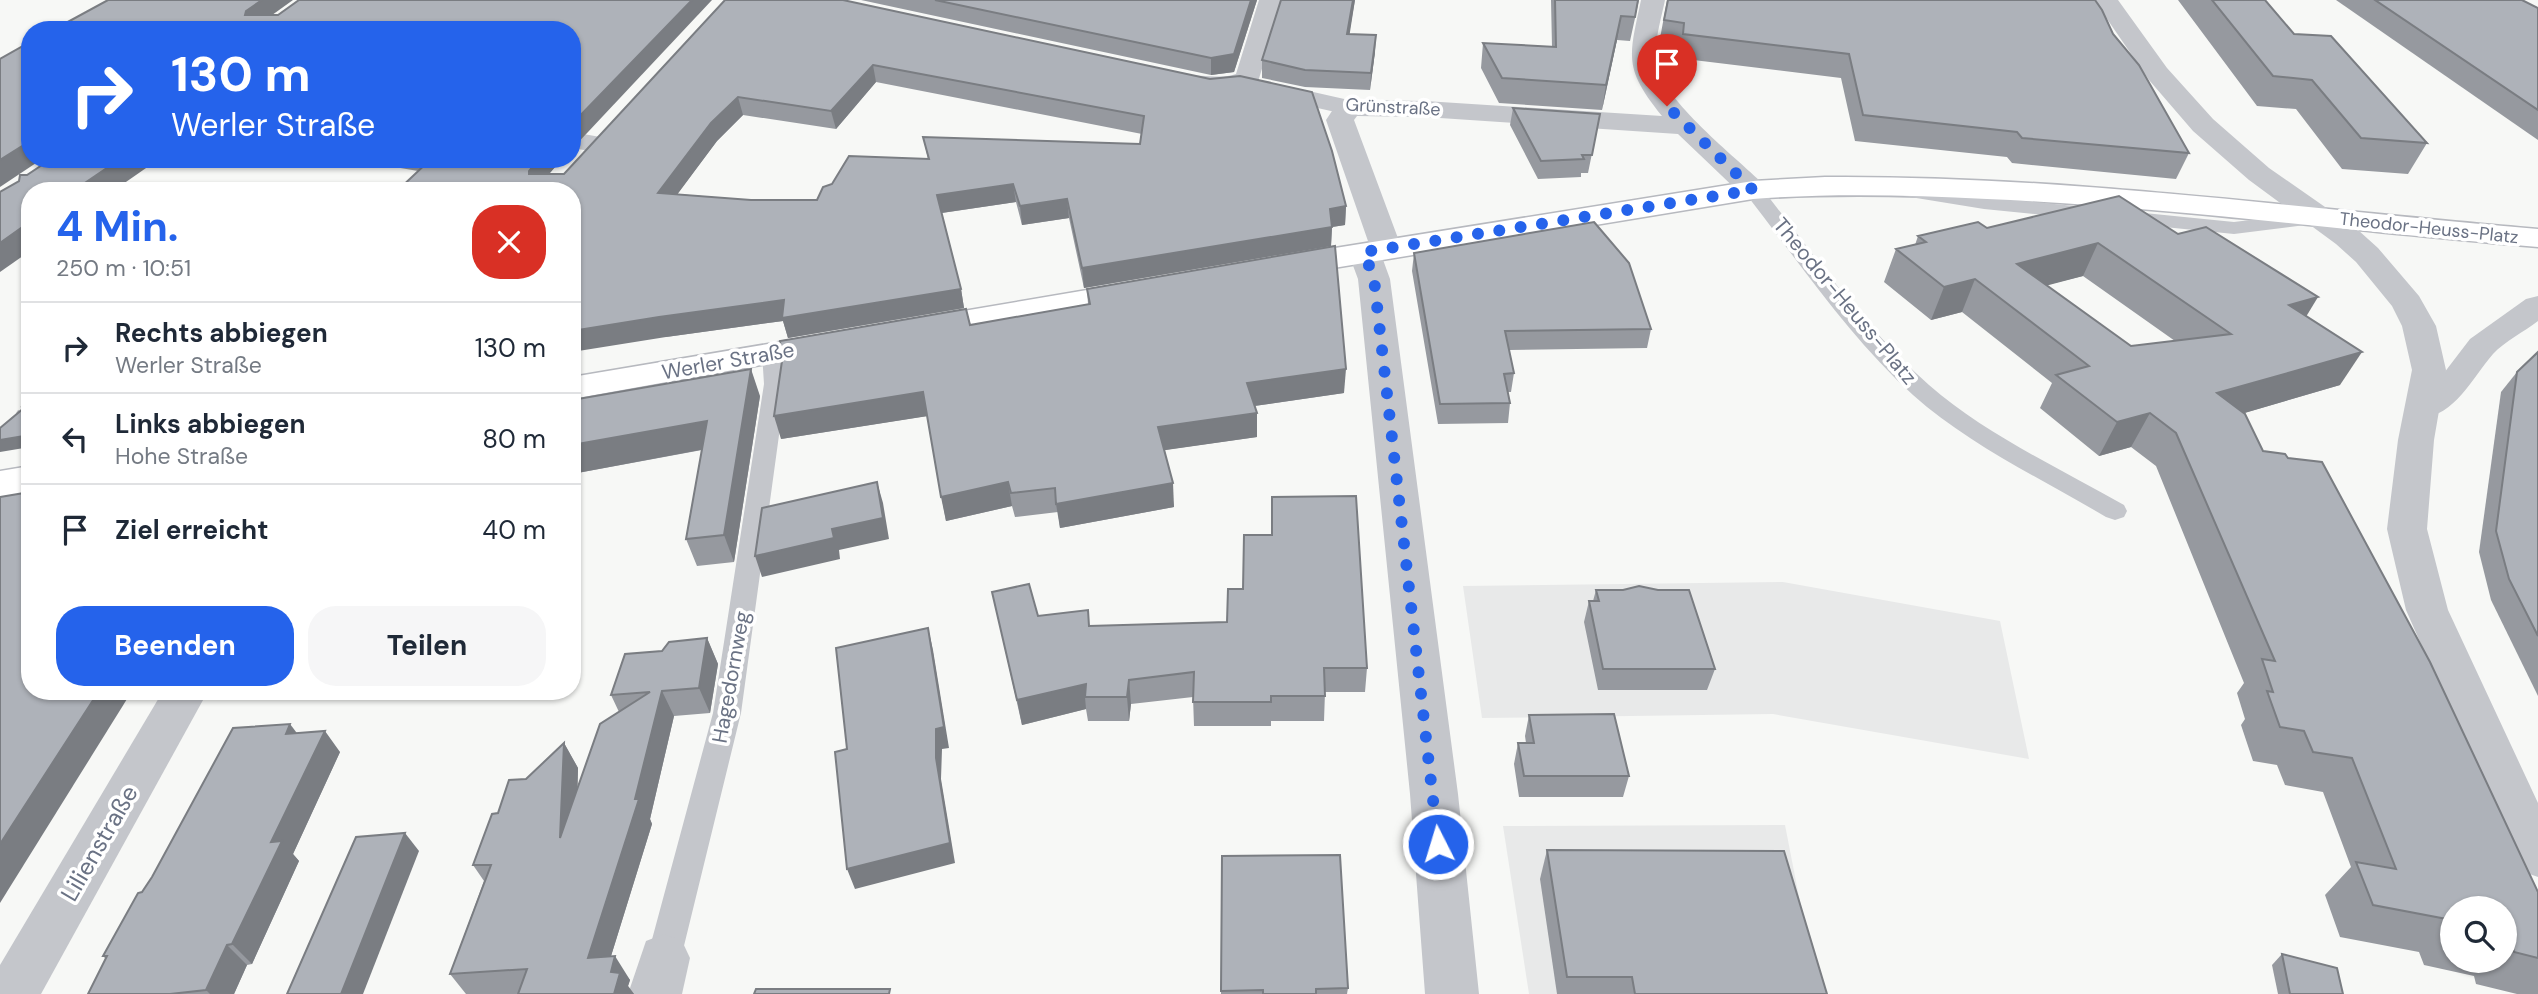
<!DOCTYPE html>
<html lang="de">
<meta charset="utf-8">
<style>
body{margin:0;font-family:"DM Sans",sans-serif;background:#f6f6f7;color:#1f2937;height:100vh;display:flex;flex-direction:column;font-size:26px;white-space:nowrap}
*{box-sizing:border-box;margin:0}
p{font-size:23px;color:#747a83}
.icon{flex:none;width:38px;height:38px;fill:none;stroke:currentColor;stroke-width:2;stroke-linecap:round;stroke-linejoin:round}
.map{position:relative;flex:1;overflow:hidden}
.details{position:absolute;left:21px;top:182px;width:560px;height:518px;display:flex;flex-direction:column;background:#fff;border-radius:28px;box-shadow:0 2px 5px #0004}
.details>*{flex:none}
.banner{position:absolute;left:21px;top:21px;width:560px;height:147px;border-radius:28px;box-shadow:0 2px 5px #0004;background:#2563eb;color:#fff;overflow:hidden}
.buttons{position:absolute;left:2440px;top:896px;display:grid;gap:14px}
.buttons a{display:grid;place-items:center;width:77px;height:77px;border-radius:50%;background:#fff;box-shadow:0 2px 5px #0004;font-size:35px}
.pin{position:absolute;display:grid;place-items:center;width:60px;height:60px;color:#fff;margin:-72px -30px;border-radius:50% 50% 50% 0;rotate:-45deg;box-shadow:0 0 7px #0007}
.pin .icon{rotate:45deg}
.me{position:absolute;width:77px;margin:-38px;rotate:355deg;stroke-linejoin:round;filter:drop-shadow(0 0 5px #0008)}
.turn{display:flex;align-items:center;gap:24px;height:147px;padding:0 35px;font-size:32px}
.turn .icon{width:91px;height:91px;stroke-width:2.5}
.turn b{display:block;font-size:49px;line-height:60px}
.round{display:grid;place-items:center;flex:none;width:74px;height:74px;border-radius:28px;background:#f6f6f7}
.headline{display:flex;align-items:center;justify-content:space-between;height:119px;padding:0 35px}
h1{font-size:42px;font-weight:700;line-height:52px;color:#2563eb}
.button{display:flex;gap:14px;margin-top:auto;padding:14px 35px}
.button a{flex:1;height:80px;border-radius:28px;background:#2563eb;color:#fff;font-size:28px;font-weight:700;line-height:80px;text-align:center}
.button a+a{background:#f6f6f7;color:#1f2937}
ul{padding:0;list-style:none}
li{display:flex;align-items:center;gap:21px;height:91px;padding:0 35px;border-top:2px solid #e0e1e3}
li div{flex:1}
li b{display:block;font-size:26px}
li em{font-style:normal}
.map>svg:first-child{display:block}
</style>
<div class="map">
<svg width="2538" height="994" viewBox="0 0 2538 994">
<rect width="100%" height="100%" fill="#f7f8f6"/>
<g fill="#e8e9e9">
<polygon points="1783,582 2000,621 2029,759 1773,714 1482,718 1463,586"/>
<polygon points="1785,825 1818,994 1529,994 1503,826"/>
</g>
<g fill="none" stroke-linecap="round" stroke-linejoin="round">
<defs>
<g id="secondary">
<path d="M1825 177C2064 175 2301 209 2538 229V247C2354 232 2171 207 1987 199 1909 195 1831 193 1753 199L1285 276 1274 273 1269 266 1274 259 1285 256 1753 181Z"/>
<polygon points="1140,281 1151,284 1156,291 1151,298 916,339 904,336 899,329 904,322 916,319"/>
<polygon points="833,333 845,336 850,343 845,350 572,399 572,377"/>
<polygon points="30,466 30,492 0,497 0,471"/>
</g>
</defs>
<use href="#secondary" stroke="#b7b9bf" stroke-width="3"/>
<polyline stroke="#bebfc2" stroke-width="4.5" stroke-dasharray="3.5 3.5" stroke-linecap="butt" points="18,414 30,397"/>
<g fill="#c4c6cb" fill-rule="evenodd">
<path d="M1753 184 1760 186C1813 253 1864 328 1929 385 1985 434 2059 468 2124 505L2127 511 2124 517 2115 520 2106 517C2042 479 1969 445 1913 395 1849 337 1799 262 1746 194L1744 190Z"/>
<polygon points="1911,186 1984,197 2234,222 2313,212 2323,218 2313,224 2234,234 1984,209 1904,196 1902,192 1904,188"/>
<polygon points="773,346 781,348 784,353 786,384 741,713 681,958 676,969 664,973 652,969 647,958 713,713 764,384 762,353 765,348"/>
</g>
<polygon fill="#c4c6cb" fill-rule="evenodd" points="1265,81 1362,103 1366,108 1362,113 1353,116 1256,94 1252,89 1256,84"/>
<g fill="#c4c6cb" fill-rule="evenodd">
<path d="M1259 0H1283L1257 85 1224 95 1188 89 1184 83 1188 77C1205 73 1219 80 1236 74Z"/>
<path d="M1641 0H1665C1661 20 1653 44 1657 64 1663 101 1736 157 1763 184L1768 190 1763 196 1753 199 1743 196 1678 134 1425 117 1357 116 1354 120 1402 249 1397 256 1382 257 1390 279 1458 794 1479 994H1425L1410 794 1358 279 1348 252 1353 245 1369 244 1326 120 1336 105 1353 100 1425 101 1662 116C1623 68 1629 57 1641 0Z"/>
<polygon points="572,132 606,138 610,144 606,150 596,152 572,148"/>
<path d="M2538 296V321C2524 332 2505 341 2493 354 2471 379 2450 426 2410 416L2405 408 2410 400 2444 373 2470 339 2526 299Z"/>
<polygon points="163,691 208,691 41,994 0,994 0,965"/>
<polygon points="664,934 682,941 690,958 682,994 628,994 646,941"/>
</g>
<polygon fill="#c4c6cb" fill-rule="evenodd" points="2094,0 2118,0 2167,68 2213,119 2269,168 2358,230 2378,248 2419,296 2436,326 2446,370 2434,440 2427,529 2448,610 2538,803 2538,877 2521,871 2406,610 2387,529 2398,440 2412,370 2402,326 2392,306 2356,262 2336,244 2249,180 2193,131 2149,80"/>
<use href="#secondary" fill="#fff" fill-rule="evenodd"/>
</g>
<g fill="#96999f" fill-rule="evenodd">
<path d="M725 0 1210 79 1346 206 1345 225 1332 227 1331 246 1084 288 1069 218 1022 225 1016 202 942 213 961 289 964 308 788 338 783 321 666 337 418 171 348 159H562L549 174H564ZM876 82 1142 134 1140 144 923 137 928 159 817 200H751L677 194 717 141 743 115 836 129Z"/>
<polygon points="861,0 1257,0 1234,72 1211,75"/>
<polygon points="1281,0 1355,0 1349,34 1375,52 1370,90 1305,87 1262,78 1262,60"/>
<polygon points="1551,0 1639,0 1630,41 1617,40 1602,110 1499,103 1481,68 1483,43 1552,47"/>
<polygon points="1667,0 2095,0 2113,34 2189,153 2176,179 2012,163 2007,157 1855,141 1841,78 1677,58 1679,46 1659,44"/>
<polygon points="2178,0 2265,0 2294,34 2427,143 2408,174 2342,169 2296,109 2257,106"/>
<polygon points="2336,0 2522,0 2538,8 2538,140"/>
<polygon points="1513,108 1600,114 1588,173 1581,173 1581,177 1538,179 1510,125"/>
<path d="M2119 196 2306 316 2340 385 2244 413 2263 451 2538 892V994H2517L2476 984 2474 976 2424 965 2419 952 2340 937 2325 895 2351 867 2323 792 2285 785 2277 765 2253 761 2241 725 2245 719 2237 693 2244 683 2156 466 2131 447 2099 456 2040 408 2052 383 1962 312 1931 320 1884 282 1896 249 1915 245 1918 236 1987 228ZM2083 276 2175 341 2131 346 2046 285ZM2452 908H2504V961H2452Z"/>
<polygon points="1414,253 1651,329 1647,348 1509,350 1514,373 1511,392 1508,392 1510,403 1508,423 1438,424 1412,271"/>
<polygon points="1087,289 1344,393 1254,406 1257,437 1164,450 1174,507 1060,528 1058,512 1015,517 1012,506 946,521 927,416 781,439 970,325 1088,304"/>
<polygon points="2538,352 2538,696 2491,600 2479,552 2501,392 2517,372"/>
<polygon points="760,396 734,562 697,566 686,539 702,450 572,474"/>
<polygon points="1596,590 1715,669 1707,690 1598,690 1584,622 1589,601 1593,601"/>
<polygon points="992,592 1038,616 1090,626 1367,668 1365,692 1325,692 1324,721 1271,721 1271,726 1194,726 1193,697 1131,704 1129,721 1088,721 1086,709 1022,725"/>
<polygon points="707,638 718,664 710,713 674,716 650,819 652,824 611,956 630,980 628,986 634,994 466,994 450,974 484,881 473,865 498,813 526,779 564,743 578,768 577,790 619,712 611,695"/>
<polygon points="1529,715 1629,776 1623,797 1519,797 1514,764 1518,743 1526,743 1525,736"/>
<polygon points="297,733 340,752 293,854 299,861 252,964 247,965 234,994 88,994 106,959 103,956 142,892"/>
<polygon points="1547,850 1827,994 1557,994 1540,879"/>
<polygon points="1222,856 1348,988 1347,994 1221,994"/>
<polygon points="2282,954 2343,994 2278,994 2272,965"/>
</g>
<g fill="#7a7d82">
<polygon points="262,0 293,0 254,28 245,15 246,11"/>
<polygon points="692,0 712,0 572,149 572,124"/>
<polygon points="1251,0 1257,0 1234,72 1211,75 1211,58"/>
<polygon points="1353,0 1355,0 1347,51 1347,34"/>
<polygon points="1621,16 1617,40 1602,110 1606,85"/>
<polygon points="1376,35 1375,52 1370,90 1371,73"/>
<polygon points="873,65 876,82 836,129 831,111"/>
<polygon points="738,97 743,115 717,141 665,211 658,193 711,123"/>
<polygon points="30,141 30,159 42,159 0,187 0,160"/>
<polygon points="120,159 159,159 113,191 73,191"/>
<polygon points="539,159 562,159 536,189 529,174 529,171"/>
<polygon points="1013,184 1016,202 941,213 937,195"/>
<polygon points="1067,199 1069,218 1022,225 1020,206"/>
<polygon points="1346,206 1345,225 1332,227 1331,246 1084,288 1082,268 1330,209"/>
<polygon points="30,220 30,251 0,272 0,243"/>
<polygon points="2098,243 2083,276 2003,297 2017,264"/>
<polygon points="1975,279 1962,312 1931,320 1944,287"/>
<polygon points="961,289 964,308 788,338 783,321 666,337 572,352 572,331 659,317 784,300"/>
<polygon points="2318,297 2298,330 2289,305"/>
<polygon points="2362,352 2340,385 2197,427 2217,393"/>
<polygon points="751,369 760,396 734,562 724,535"/>
<polygon points="1346,369 1344,393 1247,407 1247,383"/>
<polygon points="923,392 928,416 781,439 774,416"/>
<polygon points="1257,413 1257,437 1159,451 1158,427"/>
<polygon points="2150,413 2131,447 2099,456 2117,422"/>
<polygon points="707,421 716,447 572,474 572,445"/>
<polygon points="30,435 30,447 0,452 0,440"/>
<polygon points="877,482 883,503 889,539 839,550 840,559 762,577 755,556 832,529"/>
<polygon points="1008,482 1012,506 946,521 941,497"/>
<polygon points="1173,483 1174,507 1060,528 1056,504"/>
<polygon points="928,628 933,650 949,748 942,749 941,779 955,863 855,889 847,869"/>
<polygon points="707,638 718,664 710,713 699,688"/>
<polygon points="1129,680 1131,704 1129,721 1127,697"/>
<polygon points="1086,684 1085,697 1086,709 1022,725 1017,700"/>
<polygon points="99,691 132,691 0,903 0,844"/>
<polygon points="662,691 674,716 650,819 652,824 603,982 588,958 635,799"/>
<polygon points="290,724 306,745 286,734"/>
<polygon points="325,731 340,752 293,854 299,861 252,964 232,944 271,842"/>
<polygon points="564,743 578,768 576,863 560,838"/>
<polygon points="405,833 419,851 363,994 341,994"/>
<polygon points="227,945 247,965 234,994 210,994 206,990"/>
<polygon points="615,956 630,980 628,986 634,994 614,994 611,972"/>
</g>
<g fill="#aeb2b9" stroke="#7a7d82" stroke-width="2" fill-rule="evenodd">
<polygon points="108,0 262,0 246,11 245,15 278,15 299,0 692,0 572,124 572,30 53,30"/>
<path d="M725 0H843L1210 79 1240 76 1312 92 1332 151 1346 206 1330 209 1332 227 1082 268 1067 199 1020 206 1013 184 937 195 961 289 782 318 784 300 659 317 572 331V191H397L431 159H539L529 171V174H564ZM873 65 1144 116 1140 144 923 137 929 159 849 156 832 184 823 187 817 200H751L658 193 711 123 738 97 831 111Z"/>
<polygon points="935,0 1251,0 1234,54 1211,58"/>
<polygon points="1281,0 1353,0 1347,34 1376,35 1371,73 1305,70 1262,60"/>
<polygon points="1555,0 1638,0 1635,17 1621,16 1606,85 1502,78 1483,43 1556,47"/>
<polygon points="1668,0 2095,0 2102,10 2113,34 2139,65 2189,153 2022,138 2017,132 1863,115 1849,54 1683,34 1684,23 1664,20"/>
<polygon points="2212,0 2265,0 2294,34 2331,36 2427,143 2361,138 2312,80 2273,76"/>
<polygon points="2375,0 2522,0 2538,8 2538,110"/>
<polygon points="30,42 30,141 0,160 0,59"/>
<polygon points="1513,108 1600,114 1592,155 1582,155 1584,159 1541,161"/>
<polygon points="51,159 120,159 73,191 30,191 30,220 25,223 28,223 0,243 0,192 19,181 20,175 27,175"/>
<path d="M2119 196 2178 234 2206 227 2318 297 2289 305 2362 352 2217 393 2245 414 2263 451 2285 454 2288 458 2322 462 2430 662 2538 892V958L2514 952 2512 944 2504 943V908H2452V920L2373 905 2356 862 2396 869 2352 758 2313 752 2304 731 2280 727 2267 691 2273 692 2262 659 2275 661 2176 433 2150 413 2117 422 2056 375 2089 366 1975 279 1944 287 1896 249 1926 242 1918 236 1978 222 1987 228ZM2098 243 2231 334 2131 346 2017 264Z"/>
<polygon points="1594,222 1629,263 1651,329 1505,331 1514,373 1504,374 1510,403 1440,404 1414,253"/>
<polygon points="1335,246 1346,369 1247,383 1257,413 1158,427 1173,483 1056,504 1055,488 1011,493 1008,482 941,497 923,392 774,416 782,361 780,341 966,309 970,325 1090,304 1087,289"/>
<polygon points="2538,352 2538,636 2509,579 2496,531 2517,372"/>
<polygon points="751,369 724,535 686,539 707,421 572,445 572,400"/>
<polygon points="30,403 30,435 0,440 0,428"/>
<polygon points="877,482 883,518 832,529 834,538 755,556 762,508"/>
<polygon points="30,492 30,691 99,691 0,844 0,497"/>
<polygon points="1356,496 1367,668 1324,668 1325,696 1271,696 1271,702 1193,702 1194,672 1129,680 1127,697 1085,697 1086,684 1017,700 992,592 1029,584 1038,616 1088,610 1089,626 1227,622 1228,589 1243,589 1244,535 1272,535 1272,497"/>
<polygon points="1639,586 1658,590 1689,590 1715,669 1603,669 1589,601 1599,601 1596,590 1623,590"/>
<polygon points="928,628 944,727 936,729 936,758 950,843 847,869 835,752 847,749 836,648"/>
<polygon points="707,638 699,688 662,691 635,799 639,799 588,958 615,956 611,972 620,973 614,994 518,994 527,969 450,974 491,865 473,865 492,814 498,813 509,780 526,779 564,743 560,838 600,724 650,692 611,695 625,654 662,651 669,642"/>
<polygon points="1614,714 1629,776 1524,776 1518,743 1534,743 1529,715"/>
<polygon points="290,724 286,734 325,731 271,842 282,841 232,944 227,945 206,990 170,994 88,994 107,956 103,956 138,893 142,892 152,877 233,728"/>
<polygon points="405,833 341,994 287,994 356,837"/>
<polygon points="1547,850 1784,851 1827,994 1635,994 1632,977 1567,977"/>
<polygon points="1340,855 1348,988 1316,989 1316,994 1263,994 1263,990 1221,991 1222,856"/>
<polygon points="2282,954 2337,968 2343,994 2290,994"/>
<polygon points="756,989 890,989 889,994 754,994"/>
</g>
<g fill="none" stroke-linecap="round" stroke-linejoin="round">
<polyline stroke="#2563eb" stroke-width="12" stroke-dasharray="0 21.6" points="1438,844 1374,279 1364,252 1753,190 1667,106"/>
</g>
<g text-anchor="middle" dominant-baseline="central" stroke-width="7" stroke-linejoin="round" paint-order="stroke">
<g font-size="18" fill="#6a7284" stroke="#fff">
<text transform="translate(1393 107) rotate(3)">Grünstraße</text>
<text transform="translate(2429 228) rotate(6)">Theodor-Heuss-Platz</text>
</g>
<g font-size="21" fill="#6a7284" stroke="#fff">
<text transform="translate(1845 301) rotate(50)">Theodor-Heuss-Platz</text>
<text transform="translate(728 361) rotate(-10)">Werler Straße</text>
<text transform="translate(731 677) rotate(-80)">Hagedornweg</text>
</g>
<g font-size="24" fill="#6a7284" stroke="#fff">
<text transform="translate(99 843) rotate(-60)">Lilienstraße</text>
</g>
</g>
</svg>
<div class="buttons">
<a><svg class="icon" aria-label="search" viewBox="0 0 24 24"><circle cx="10" cy="10" r="6"/><path d="M15 15l6 6"/></svg></a>
</div>
<div class="pin" style="left:1667px;top:106px;background:#d93025"><svg class="icon" aria-label="arrive" viewBox="0 0 24 24"><path d="M6 21V4h12l-3 4 3 4H6"/></svg></div>
<svg class="me" style="left:1438px;top:844px" viewBox="-20 -20 40 40"><circle r="17" fill="#2563eb" stroke="#fff" stroke-width="3"/><path d="M0-11L8 9 0 5-8 9z" fill="#fff"/></svg>
<div class="banner">
<div class="turn"><svg class="icon" aria-label="right" viewBox="0 0 24 24"><path d="M7 20v-9h11M14 6l5 5-5 5"/></svg><div><b>130 m</b>Werler Straße</div></div>
</div>
<section class="details">
<div class="headline"><div><h1>4 Min.</h1><p>250 m · 10:51</p></div><a class="round" style="background:#d93025;color:#fff"><svg class="icon" aria-label="close" viewBox="0 0 24 24"><path d="M6 6l12 12M18 6L6 18"/></svg></a></div>
<ul>
<li><svg class="icon" aria-label="right" viewBox="0 0 24 24"><path d="M7 20v-9h11M14 6l5 5-5 5"/></svg><div><b>Rechts abbiegen</b><p>Werler Straße</p></div><em>130 m</em></li>
<li><svg class="icon" aria-label="left" viewBox="0 0 24 24"><path d="M17 20v-9H6M10 6l-5 5 5 5"/></svg><div><b>Links abbiegen</b><p>Hohe Straße</p></div><em>80 m</em></li>
<li><svg class="icon" aria-label="arrive" viewBox="0 0 24 24"><path d="M6 21V4h12l-3 4 3 4H6"/></svg><div><b>Ziel erreicht</b></div><em>40 m</em></li>
</ul>
<div class="button"><a>Beenden</a><a>Teilen</a></div>
</section>
</div>
